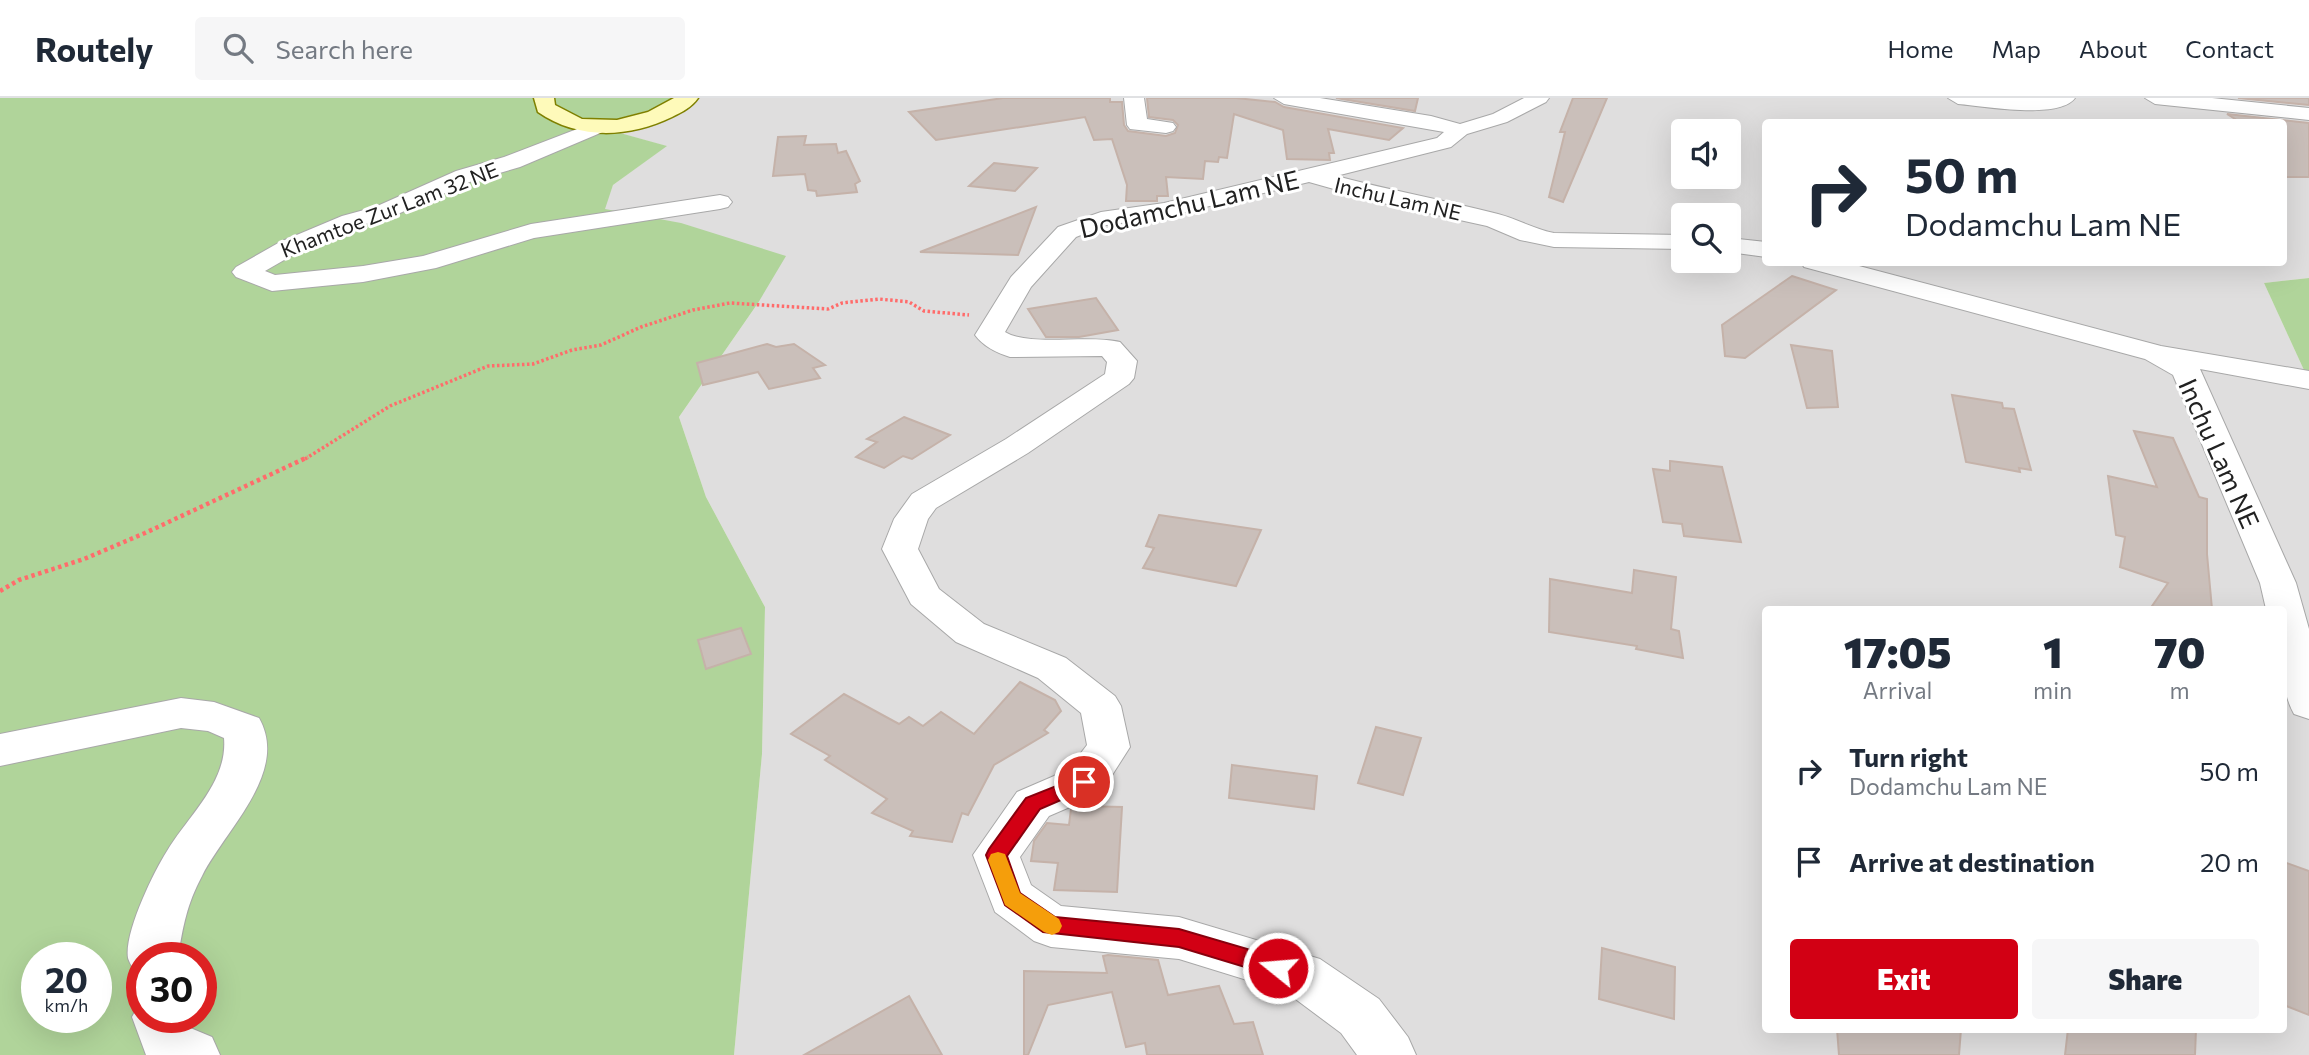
<!DOCTYPE html>
<style>
body{margin:0;font-family:Commissioner,sans-serif;background:#f6f6f7;color:#1f2937;height:100vh;display:flex;flex-direction:column;font-size:26px;white-space:nowrap}
*{box-sizing:border-box;margin:0}
p{font-size:23px;color:#747a83}
.icon{flex:none;width:38px;height:38px;fill:none;stroke:currentColor;stroke-width:2;stroke-linecap:round;stroke-linejoin:round}
.map{position:relative;flex:1;overflow:hidden}
.side{position:absolute;left:1762px;top:508px;width:525px;height:427px;display:flex;flex-direction:column;background:#fff;border-radius:7px;box-shadow:0 7px 28px #0002}
.side>*{flex:none}
.guide{position:absolute;left:1762px;top:21px;width:525px;height:147px;border-radius:7px;box-shadow:0 7px 28px #0002;background:#fff;color:#1f2937;overflow:hidden}
.fabs{position:absolute;left:1671px;top:21px;display:grid;gap:14px}
.fabs a{display:grid;place-items:center;width:70px;height:70px;border-radius:7px;background:#fff;box-shadow:0 7px 28px #0002;font-size:35px}
.speed{position:absolute;left:21px;top:844px;display:flex;gap:14px;font-size:35px;font-weight:700;text-align:center}
.speed>*{display:grid;place-content:center;width:91px;height:91px;border-radius:50%;background:#fff;box-shadow:0 7px 28px #0002;line-height:1}
.speed small{font-size:18px;font-weight:400}
.speed .limit{border:10px solid #d22;background:#fff;color:#111}
.pin{position:absolute;display:grid;place-items:center;width:60px;height:60px;color:#fff;margin:-30px;border:4px solid #fff;border-radius:50%;box-shadow:0 2px 7px #0007}
.me{position:absolute;width:77px;margin:-38px;rotate:287deg;stroke-linejoin:round;filter:drop-shadow(0 0 5px #0008)}
.turn{display:flex;align-items:center;gap:24px;height:147px;padding:0 28px;font-size:32px}
.turn .icon{width:91px;height:91px;stroke-width:2.5}
.turn b{display:block;font-size:49px;line-height:60px}
.eta{display:flex;justify-content:space-evenly;align-items:center;height:119px;text-align:center}
.eta b{font-size:42px;font-weight:800;line-height:49px}
.button{display:flex;gap:14px;margin-top:auto;padding:14px 28px}
.button a{flex:1;height:80px;border-radius:7px;background:#d20014;color:#fff;font-size:28px;font-weight:800;line-height:80px;text-align:center}
.button a+a{background:#f6f6f7;color:#1f2937}
ul{padding:0;list-style:none}
li{display:flex;align-items:center;gap:21px;height:91px;padding:0 28px}
li div{flex:1}
li b{display:block;font-size:26px}
li em{font-style:normal}
header{display:flex;align-items:center;gap:42px;box-sizing:border-box;height:98px;padding:0 35px;background:#fff;border-bottom:2px solid #e0e1e3}
header strong{font-size:33px}
nav{display:flex;gap:38px;margin-inline-start:auto;font-size:24px}
.search{width:490px;height:63px;background:#f6f6f7;display:flex;align-items:center;gap:18px;box-sizing:border-box;padding:0 24px;border-radius:7px;color:#747a83;font-size:26px}
.map>svg:first-child{display:block}
</style>
<header>
<strong>Routely</strong>
<div class="search"><svg class="icon" aria-label="search" viewBox="0 0 24 24"><circle cx="10" cy="10" r="6"/><path d="M15 15l6 6"/></svg>Search here</div>
<nav><a>Home</a><a>Map</a><a>About</a><a>Contact</a></nav>
</header>
<div class="map">
<svg width="2309" height="957" viewBox="0 0 2309 957">
<rect width="100%" height="100%" fill="#f2ede7"/>
<path fill="#dfdede" fill-rule="evenodd" d="M676 0H2309V180L2264 185 2309 283V957H734L762 656 765 509 706 399 679 319 758 205 604 111 613 87 666 48 619 35 617 21 672 7ZM1766 24H2284V164H1766ZM1684 33H1729V79H1684ZM1684 117H1729V163H1684ZM1766 511H2284V931H1766Z"/>
<g fill="#b0d49a" fill-rule="evenodd">
<path d="M0 0H676L672 6 617 21 620 35 667 48 613 87 605 111 681 125 786 158 758 205 679 319 706 399 765 509 762 656 734 957H0ZM37 859H96V919H37ZM142 859H201V919H142Z"/>
<polygon points="2309,180 2309,283 2264,185"/>
</g>
<g fill="#cabfba" stroke="#c5b2a9" stroke-width="2">
<polygon points="1003,0 1110,0 1110,4 1122,4 1124,27 1128,33 1166,38 1175,35 1178,27 1173,22 1149,19 1147,0 1236,0 1275,4 1284,9 1403,30 1389,42 1328,31 1334,55 1329,55 1330,62 1287,61 1283,32 1234,16 1227,60 1219,59 1218,64 1205,63 1203,81 1166,79 1168,98 1157,98 1157,103 1126,103 1127,87 1112,41 1094,42 1085,19 936,42 909,14"/>
<polygon points="1336,0 1418,0 1415,13"/>
<polygon points="1573,0 1607,0 1563,104 1549,99 1565,34 1560,34"/>
<polygon points="2238,0 2309,0 2309,7"/>
<polygon points="2227,16 2309,25 2309,79 2284,79 2284,24 2240,24"/>
<polygon points="806,38 804,47 836,46 838,55 846,53 860,83 855,86 857,94 817,98 816,93 808,92 805,76 773,78 778,39"/>
<polygon points="994,65 1037,70 1015,93 969,88"/>
<polygon points="1036,109 1018,157 920,154"/>
<polygon points="1792,178 1836,192 1745,260 1725,258 1722,227"/>
<polygon points="1096,200 1118,232 1079,239 1046,239 1028,211"/>
<polygon points="767,246 776,249 794,246 825,267 813,270 820,280 769,291 758,274 703,287 697,265"/>
<polygon points="1791,247 1832,253 1838,309 1807,310"/>
<polygon points="1952,297 2002,305 2003,310 2014,311 2031,372 2019,370 2020,374 1966,364"/>
<polygon points="904,319 950,337 912,361 903,358 884,370 856,359 877,344 867,341"/>
<polygon points="2134,333 2173,340 2199,399 2207,401 2207,456 2212,511 2150,511 2168,485 2120,469 2125,439 2116,437 2108,378 2157,389"/>
<polygon points="1670,363 1722,369 1741,444 1684,438 1682,426 1663,424 1653,371 1670,373"/>
<polygon points="1159,417 1261,432 1236,488 1143,470 1154,450 1146,448"/>
<polygon points="1634,472 1676,479 1671,531 1679,533 1683,560 1636,551 1637,548 1549,534 1550,481 1632,495"/>
<polygon points="741,530 751,556 706,571 698,542"/>
<polygon points="1020,584 1055,602 1061,613 1044,632 1048,635 994,667 968,717 962,715 952,744 910,738 913,733 872,715 887,701 825,662 830,658 791,636 844,596 899,626 909,619 923,628 941,614 974,636"/>
<polygon points="1376,629 1421,640 1403,697 1358,685"/>
<polygon points="1232,667 1317,678 1314,711 1229,700"/>
<polygon points="1080,708 1122,709 1117,794 1054,792 1058,765 1031,763 1034,743 1047,725 1069,727 1071,711"/>
<polygon points="2284,764 2309,773 2309,917 2284,907"/>
<polygon points="1602,850 1675,869 1674,921 1599,901"/>
<polygon points="1108,857 1158,862 1168,897 1219,888 1234,926 1253,924 1263,957 1147,957 1145,945 1126,949 1112,894 1048,907 1028,957 1024,957 1024,873 1107,875 1103,858"/>
<polygon points="909,898 942,957 804,957"/>
<polygon points="1837,931 1961,931 1959,957 1839,957"/>
<polygon points="2068,931 2196,931 2195,957 2065,957"/>
</g>
<g fill="none" stroke-linecap="round" stroke-linejoin="round">
<defs>
<g id="street">
<polygon points="1124,0 1144,0 1147,21 1173,25 1176,29 1173,33 1166,35 1130,31 1127,27"/>
<path d="M1274 0H1320L1431 18 1460 26 1493 16 1524 0H1549L1546 4 1507 24 1467 36 1451 49 1336 78C1389 92 1444 102 1498 116 1517 121 1534 131 1554 135L1684 137V151L1554 149 1520 142 1487 128 1387 106 1309 84 1164 119 1106 127 1076 139 1031 189 1005 234C1029 249 1087 236 1120 244L1137 263 1134 280 1129 286 1028 355 936 410 928 421 918 451 939 491 984 526 1066 560 1115 598 1121 608 1130 649 1100 696 1049 718 1020 759 1031 787 1061 808 1179 819 1320 861 1379 901 1408 939 1416 957H1357L1341 935 1286 894 1179 861 1051 849 1034 843 995 814 973 757 1017 694 1068 672 1087 647 1081 615 1038 580 956 544 911 506 882 451 894 421 912 396 1006 341 1105 276 1107 264 1102 258 1010 259C997 255 983 248 975 237L1011 179 1058 129 1101 114 1164 105 1437 40 1444 34 1284 6Z"/>
<path d="M1948 0H2075C2059 22 1984 8 1958 6Z"/>
<polygon points="2145,0 2212,0 2309,10 2309,22 2155,6"/>
<polygon points="598,23 605,25 608,29 605,33 520,69 472,83 391,119 358,128 298,154 265,173 275,177 363,168 423,158 531,126 720,97 728,99 732,104 728,109 720,111 534,140 436,170 363,184 272,193 236,179 232,174 236,169 280,144 342,118 375,109 456,73 504,59"/>
<polygon points="1729,140 1766,144 1766,159 1729,154"/>
<path d="M1801 164H1844L2161 248 2309 273V291L2200 271 2296 485 2309 531V621L2294 616C2277 586 2284 545 2284 511H2266L2260 485 2173 277 2145 261 1804 169Z"/>
<path d="M181 600 214 604 259 620C290 674 225 732 202 778 187 806 183 828 178 859H142V877L135 874C133 870 129 864 128 860 124 835 153 775 167 753 188 718 228 684 224 640L208 633 181 630 0 668V636Z"/>
<polygon points="142,901 142,919 184,919 188,929 212,939 220,957 146,957 132,919"/>
</g>
<path id="secondary" d="M534 0H554L555 7 582 21 617 22 648 14 674 0H698C692 9 682 14 672 19 629 40 578 42 538 14Z"/>
</defs>
<use href="#street" stroke="#a8a8a8" stroke-width="2"/>
<use href="#secondary" stroke="#7f8000" stroke-width="3"/>
<polyline stroke="#ff6c6b" stroke-width="3.5" stroke-dasharray="2.5 2.5" stroke-linecap="butt" points="305,361 390,308 488,268 533,266 572,252 601,247 641,229 693,212 730,205 828,211 842,205 879,201 909,204 924,213 969,217"/>
<polyline stroke="#ff6c6b" stroke-width="4.5" stroke-dasharray="3.5 3.5" stroke-linecap="butt" points="0,493 19,482 84,461 145,435 308,359"/>
<use href="#street" fill="#fff" fill-rule="evenodd"/>
<use href="#secondary" fill="#fefaba" fill-rule="evenodd"/>
</g>
<polygon fill="#d20014" stroke="#88000d" stroke-width="2" points="1084,677 1091,679 1094,684 1091,689 1040,711 1007,758 1020,795 1055,819 1179,831 1278,860 1285,863 1289,870 1285,877 1278,879 1179,849 1043,834 1005,807 986,757 989,751 1026,700"/>
<polygon fill="#f59e0b" points="998,754 1005,756 1020,795 1059,821 1062,828 1059,834 1052,837 1044,834 1005,807 988,762 991,756"/>
<g text-anchor="middle" dominant-baseline="central" stroke-width="6" stroke-linejoin="round" paint-order="stroke">
<g font-size="21" fill="#212121" stroke="#fff">
<text transform="translate(1398 100) rotate(13)">Inchu Lam NE</text>
<text transform="translate(389 111) rotate(-21)">Khamtoe Zur Lam 32 NE</text>
</g>
<g font-size="26" fill="#212121" stroke="#fff">
<text transform="translate(1189 105) rotate(-13)">Dodamchu Lam NE</text>
<text transform="translate(2220 355) rotate(66)">Inchu Lam NE</text>
</g>
</g>
</svg>
<div class="fabs">
<a><svg class="icon" aria-label="sound" viewBox="0 0 24 24"><path d="M4 9h4l5-4v14l-5-4H4zM17 9q2 3 0 6"/></svg></a>
<a><svg class="icon" aria-label="search" viewBox="0 0 24 24"><circle cx="10" cy="10" r="6"/><path d="M15 15l6 6"/></svg></a>
</div>
<div class="speed"><div>20<small>km/h</small></div><div class="limit">30</div></div>
<div class="pin" style="left:1084px;top:684px;background:#d93025"><svg class="icon" aria-label="arrive" viewBox="0 0 24 24"><path d="M6 21V4h12l-3 4 3 4H6"/></svg></div>
<svg class="me" style="left:1278px;top:870px" viewBox="-20 -20 40 40"><circle r="17" fill="#d20014" stroke="#fff" stroke-width="3"/><path d="M0-11L8 9 0 5-8 9z" fill="#fff"/></svg>
<div class="guide">
<div class="turn"><svg class="icon" aria-label="right" viewBox="0 0 24 24"><path d="M7 20v-9h11M14 6l5 5-5 5"/></svg><div><b>50 m</b>Dodamchu Lam NE</div></div>
</div>
<section class="side">
<div class="eta">
<div><b>17:05</b><p>Arrival</p></div>
<div><b>1</b><p>min</p></div>
<div><b>70</b><p>m</p></div>
</div>
<ul>
<li><svg class="icon" aria-label="right" viewBox="0 0 24 24"><path d="M7 20v-9h11M14 6l5 5-5 5"/></svg><div><b>Turn right</b><p>Dodamchu Lam NE</p></div><em>50 m</em></li>
<li><svg class="icon" aria-label="arrive" viewBox="0 0 24 24"><path d="M6 21V4h12l-3 4 3 4H6"/></svg><div><b>Arrive at destination</b></div><em>20 m</em></li>
</ul>
<div class="button"><a>Exit</a><a>Share</a></div>
</section>
</div>
